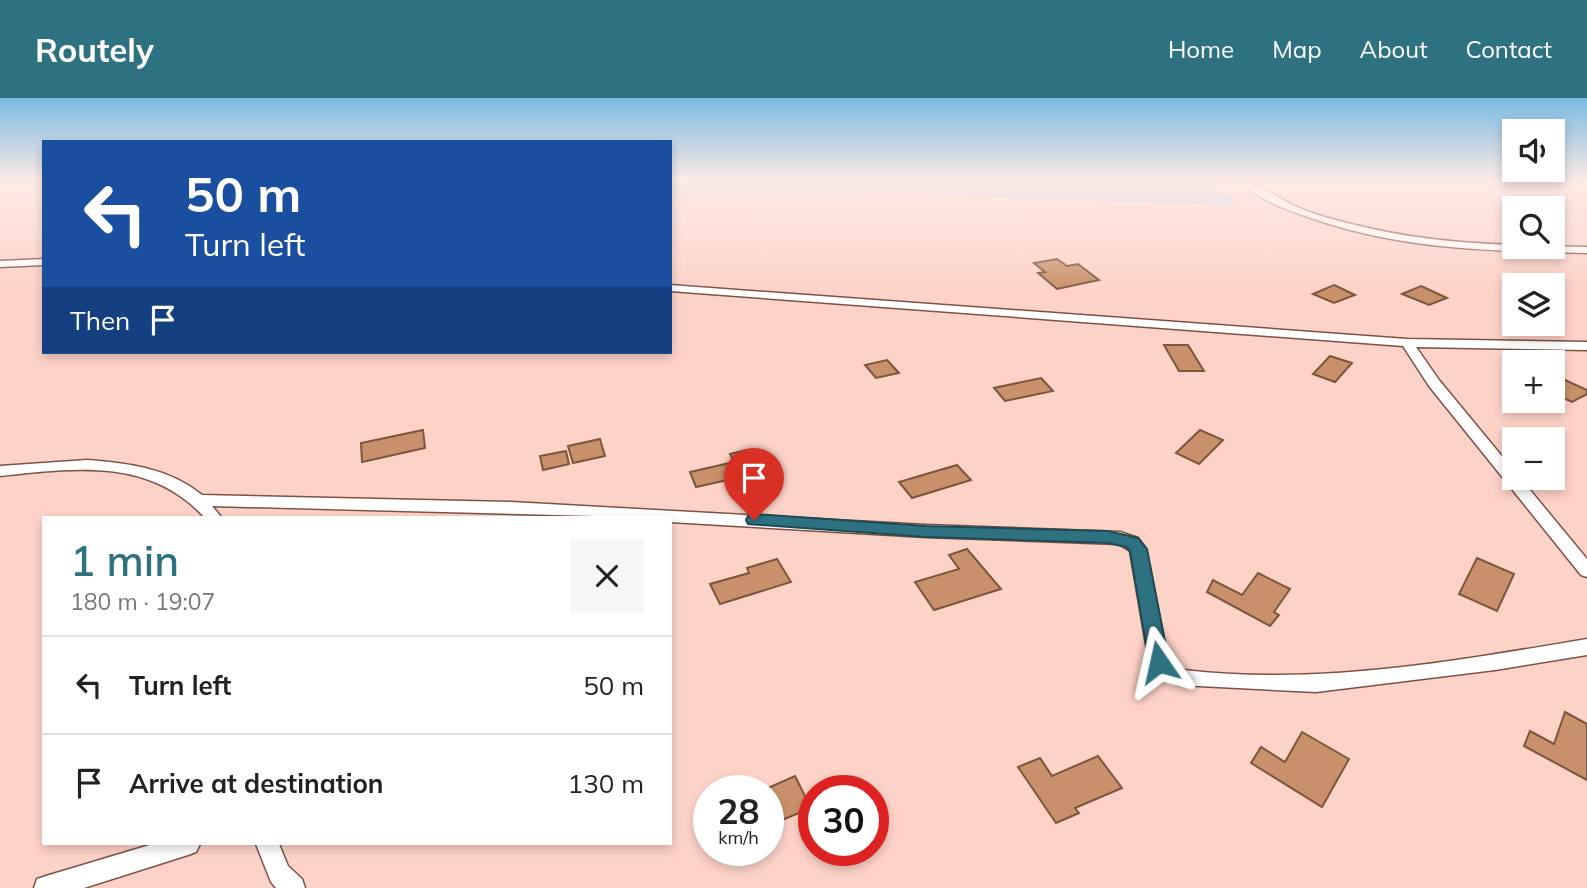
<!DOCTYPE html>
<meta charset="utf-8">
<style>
body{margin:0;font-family:Mulish,sans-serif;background:#f6f6f6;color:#222;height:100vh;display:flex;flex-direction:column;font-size:26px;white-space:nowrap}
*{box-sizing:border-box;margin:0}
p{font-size:23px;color:#767676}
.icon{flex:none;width:38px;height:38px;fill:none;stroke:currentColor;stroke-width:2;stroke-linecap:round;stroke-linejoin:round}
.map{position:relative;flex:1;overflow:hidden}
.panel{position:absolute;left:42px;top:418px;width:630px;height:329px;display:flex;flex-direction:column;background:#fff;border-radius:0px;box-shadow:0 4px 10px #0003}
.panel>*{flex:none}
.banner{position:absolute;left:42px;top:42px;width:630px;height:214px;border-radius:0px;box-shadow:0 4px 10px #0003;background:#1a4fa0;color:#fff;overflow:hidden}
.tools{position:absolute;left:1502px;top:21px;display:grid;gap:14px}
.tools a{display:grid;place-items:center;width:63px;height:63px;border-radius:0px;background:#fff;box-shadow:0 4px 10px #0003;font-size:35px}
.speed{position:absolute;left:693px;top:677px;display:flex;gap:14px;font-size:35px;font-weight:700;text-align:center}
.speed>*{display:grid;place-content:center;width:91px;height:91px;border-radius:50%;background:#fff;box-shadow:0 4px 10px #0003;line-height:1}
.speed small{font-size:18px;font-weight:400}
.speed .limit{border:10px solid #d22;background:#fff;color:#111}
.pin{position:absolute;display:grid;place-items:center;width:60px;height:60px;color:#fff;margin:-72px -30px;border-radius:50% 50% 50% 0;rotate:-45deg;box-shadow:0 0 7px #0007}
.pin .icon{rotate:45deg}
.me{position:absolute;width:77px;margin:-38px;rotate:349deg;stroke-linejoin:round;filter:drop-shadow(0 0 5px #0008)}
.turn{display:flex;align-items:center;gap:24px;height:147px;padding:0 28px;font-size:32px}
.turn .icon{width:91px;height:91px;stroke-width:2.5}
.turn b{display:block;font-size:49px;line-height:60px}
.then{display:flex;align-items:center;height:66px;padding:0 28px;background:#0003;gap:14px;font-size:26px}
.round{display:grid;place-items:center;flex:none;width:74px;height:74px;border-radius:0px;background:#f6f6f6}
.headline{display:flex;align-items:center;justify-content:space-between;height:119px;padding:0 28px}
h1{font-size:42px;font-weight:600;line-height:52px;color:#2e7282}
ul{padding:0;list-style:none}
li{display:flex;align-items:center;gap:21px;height:98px;padding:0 28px;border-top:2px solid #e0e0e0}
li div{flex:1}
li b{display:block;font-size:26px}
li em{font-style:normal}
header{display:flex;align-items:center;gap:42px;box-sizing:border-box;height:98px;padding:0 35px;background:#2e7282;color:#fff}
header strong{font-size:33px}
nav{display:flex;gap:38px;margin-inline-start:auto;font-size:24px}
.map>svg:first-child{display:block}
</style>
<header>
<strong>Routely</strong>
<nav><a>Home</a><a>Map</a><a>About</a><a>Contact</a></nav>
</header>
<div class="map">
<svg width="1587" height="790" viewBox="0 0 1587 790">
<rect width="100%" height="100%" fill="#fed3c7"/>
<polygon fill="#b9c4f3" points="670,84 1215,84 1233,100 1233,108 923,96 670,97"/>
<g fill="#c8916b" stroke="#7c563c" stroke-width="2">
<polygon points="1057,161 1067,168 1078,166 1099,182 1057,191 1038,175 1045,174 1034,165"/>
<polygon points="1334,187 1355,197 1334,205 1313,196"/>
<polygon points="1421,188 1447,200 1429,207 1402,196"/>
<polygon points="1164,247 1188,247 1204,273 1179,273"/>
<polygon points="1330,258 1352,265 1335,284 1313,276"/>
<polygon points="887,262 899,275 876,280 865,267"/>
<polygon points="1552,276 1587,292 1587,296 1572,304 1552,295"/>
<polygon points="1041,280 1053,293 1005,303 994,290"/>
<polygon points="423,332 425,350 362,364 361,345"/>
<polygon points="1200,332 1223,342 1199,366 1176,355"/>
<polygon points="600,341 605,358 573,365 568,348"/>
<polygon points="747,352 759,375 696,389 690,374 734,364 730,356"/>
<polygon points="566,353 569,366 543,372 540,358"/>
<polygon points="957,367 971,382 912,400 899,384"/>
<polygon points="967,451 1001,491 934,512 915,484 959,471 949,457"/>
<polygon points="1477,460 1514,476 1497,513 1459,496"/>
<polygon points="777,461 791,484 720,506 710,486 749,475 747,470"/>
<polygon points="1258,475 1290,491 1274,514 1279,517 1270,528 1207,494 1213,482 1242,497"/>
<polygon points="1565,614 1587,626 1587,682 1524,648 1530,633 1554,646"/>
<polygon points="1302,634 1349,661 1322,709 1251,665 1261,649 1285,664"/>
<polygon points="1098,658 1122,690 1075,710 1079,715 1056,725 1018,669 1040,660 1052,678"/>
<polygon points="795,678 811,710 768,728 768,690"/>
</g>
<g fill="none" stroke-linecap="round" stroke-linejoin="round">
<defs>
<g id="street">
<path d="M1239 84C1256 83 1280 102 1297 109 1318 118 1341 124 1364 129 1438 147 1512 147 1587 149V155C1492 153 1402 152 1311 120 1286 112 1259 102 1239 84Z"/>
<polygon points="44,161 44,167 0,169 0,163"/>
<polygon points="670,187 1407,241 1587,244 1587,252 1416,249 1439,282 1514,373 1514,380 1520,380 1587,461 1587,479 1581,477 1429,288 1403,248 670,193"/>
<path d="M87 362C127 365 169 370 202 397L511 404 926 427 1120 434 1138 440 1146 451 1168 562 1184 572C1318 588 1455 563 1587 541V557L1495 572 1316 594 1179 587 1159 578 1149 564 1130 453 1119 446 926 439 670 424V420L212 408 222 420H205C150 359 74 370 0 378V368Z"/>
<polygon points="153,746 200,746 196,754 188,757 84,790 34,790 37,781 46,778"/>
<polygon points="256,746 279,746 288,768 302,781 305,790 276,790 271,784"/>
</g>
</defs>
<use href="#street" stroke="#7e5145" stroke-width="3"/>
<use href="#street" fill="#fff" fill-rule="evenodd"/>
</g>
<linearGradient id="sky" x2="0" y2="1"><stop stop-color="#79bae2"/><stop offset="0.43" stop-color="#ffebe6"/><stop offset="1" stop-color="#ffebe6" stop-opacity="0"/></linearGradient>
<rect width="1587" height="194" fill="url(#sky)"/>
<polygon fill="#2e7282" stroke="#1e4a54" stroke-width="2" points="754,416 926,428 1108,433 1138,440 1147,451 1169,564 1166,569 1159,572 1152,569 1149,564 1130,453 1126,449 1108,445 926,439 748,426 746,422 748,418"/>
</svg>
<div class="tools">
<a><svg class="icon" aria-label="sound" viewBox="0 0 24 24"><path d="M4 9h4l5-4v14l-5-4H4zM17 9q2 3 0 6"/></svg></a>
<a><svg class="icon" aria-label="search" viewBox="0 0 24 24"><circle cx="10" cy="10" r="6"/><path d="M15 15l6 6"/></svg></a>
<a><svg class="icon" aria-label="layers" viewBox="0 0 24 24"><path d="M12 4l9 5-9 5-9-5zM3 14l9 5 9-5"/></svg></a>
<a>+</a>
<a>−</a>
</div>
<div class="speed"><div>28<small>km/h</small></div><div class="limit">30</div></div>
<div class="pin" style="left:754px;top:422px;background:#d93025"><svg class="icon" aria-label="arrive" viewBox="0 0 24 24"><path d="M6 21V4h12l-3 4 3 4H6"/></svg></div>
<svg class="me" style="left:1159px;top:564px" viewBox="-20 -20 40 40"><path d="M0-17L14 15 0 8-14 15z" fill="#2e7282" stroke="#fff" stroke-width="4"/></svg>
<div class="banner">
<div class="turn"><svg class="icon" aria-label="left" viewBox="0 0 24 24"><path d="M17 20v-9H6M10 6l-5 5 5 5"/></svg><div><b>50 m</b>Turn left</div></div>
<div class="then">Then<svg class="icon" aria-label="arrive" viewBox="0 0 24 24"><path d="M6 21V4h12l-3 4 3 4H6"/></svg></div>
</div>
<section class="panel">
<div class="headline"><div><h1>1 min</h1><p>180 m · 19:07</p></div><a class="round"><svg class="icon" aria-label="close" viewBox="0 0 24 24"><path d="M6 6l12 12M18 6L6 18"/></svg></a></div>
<ul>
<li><svg class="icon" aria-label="left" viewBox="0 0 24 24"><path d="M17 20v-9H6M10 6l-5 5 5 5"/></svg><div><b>Turn left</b></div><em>50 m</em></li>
<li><svg class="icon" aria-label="arrive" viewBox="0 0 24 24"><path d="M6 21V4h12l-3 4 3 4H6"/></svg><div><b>Arrive at destination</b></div><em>130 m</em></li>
</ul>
</section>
</div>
